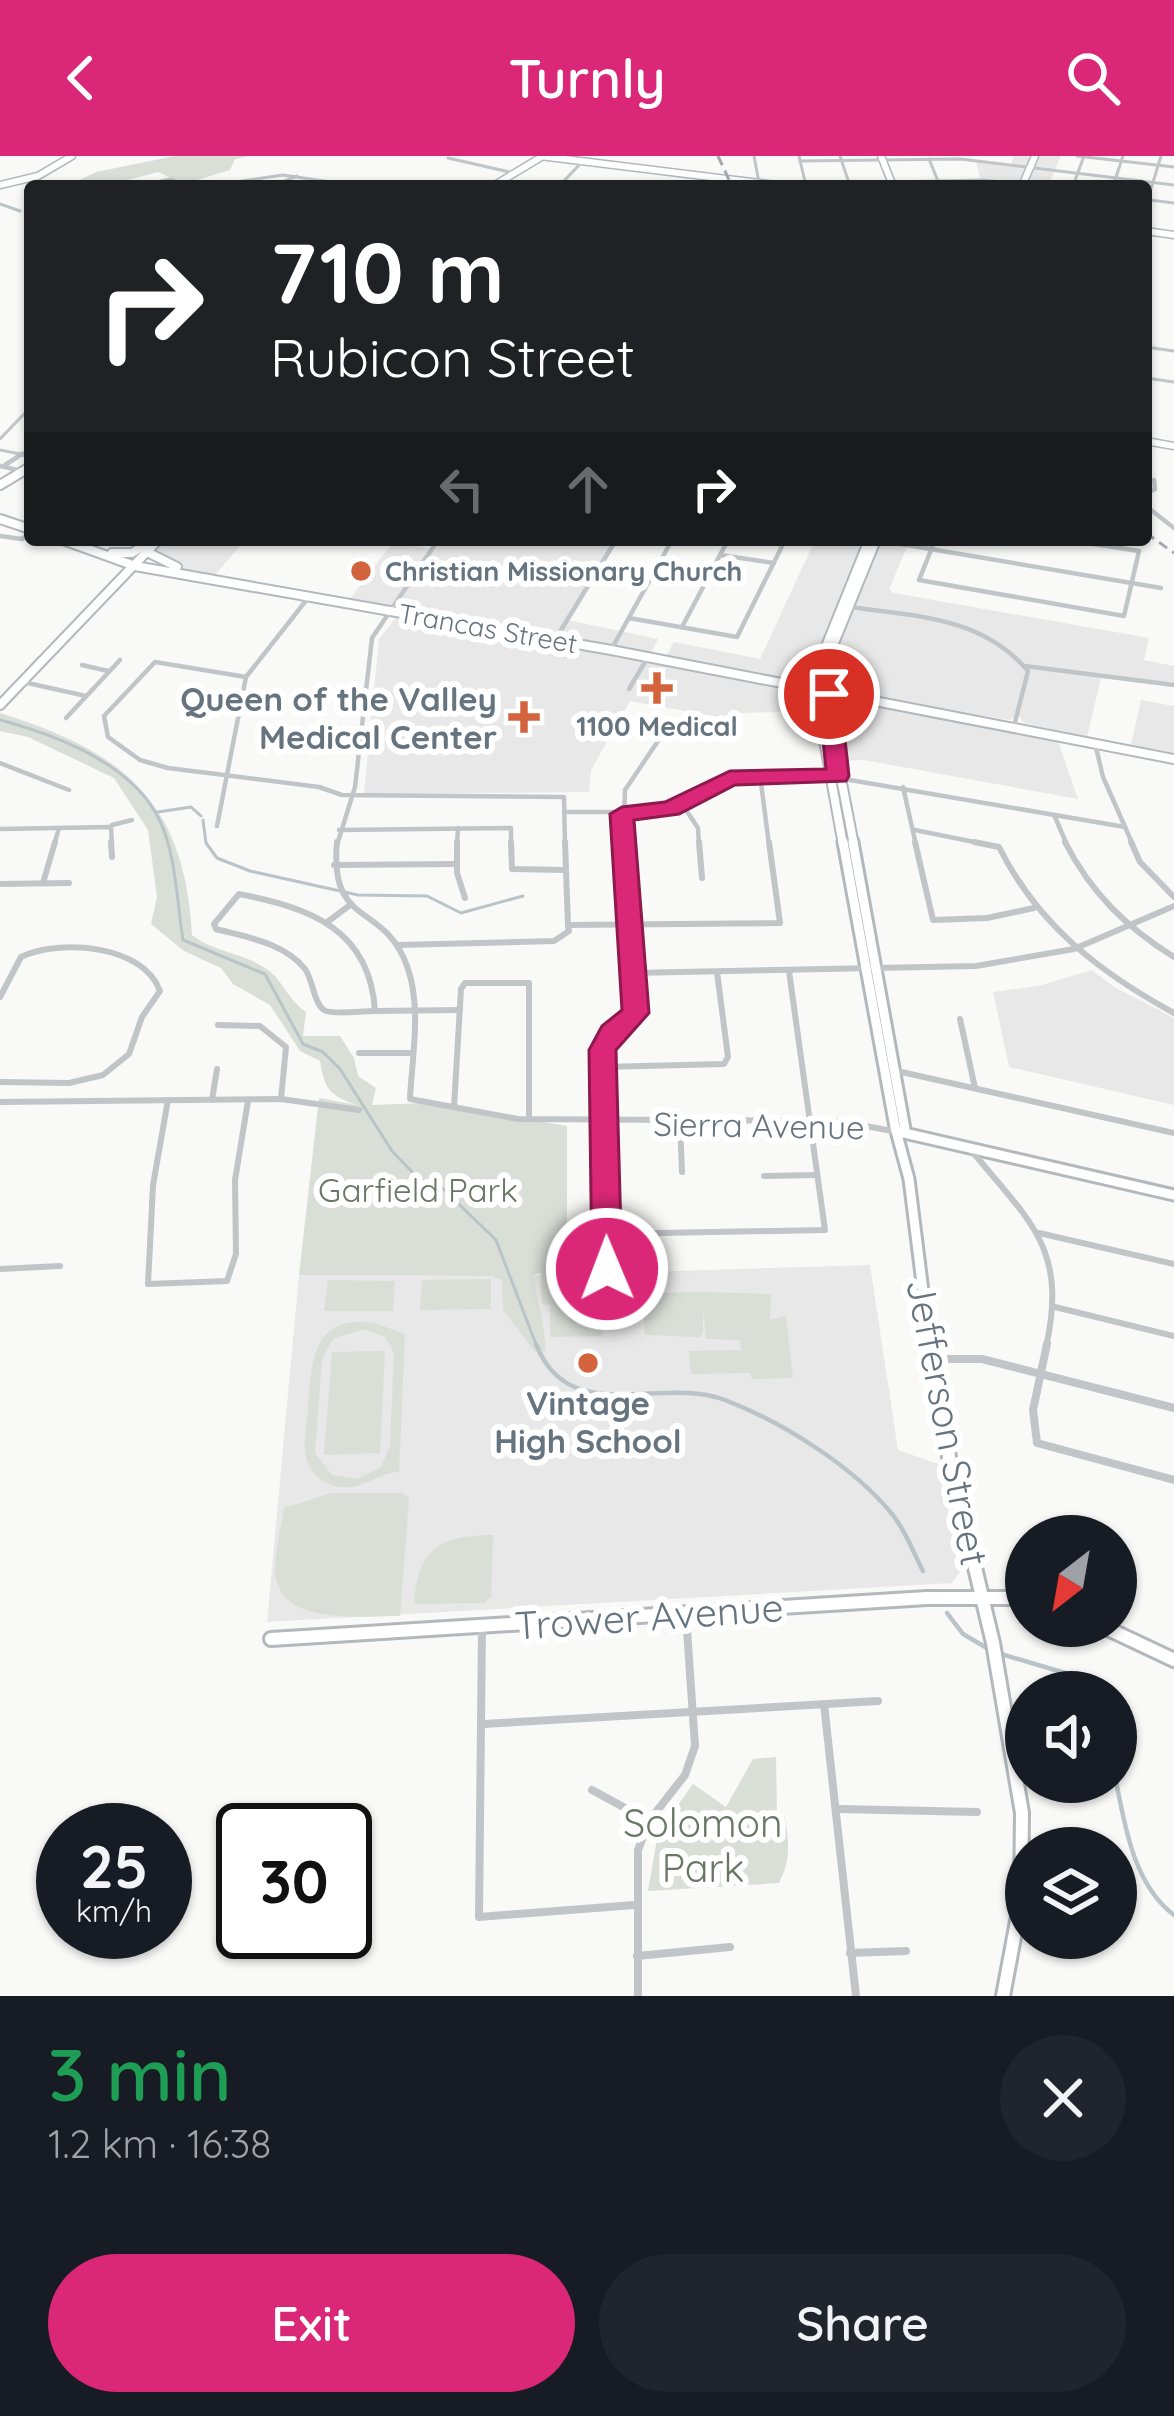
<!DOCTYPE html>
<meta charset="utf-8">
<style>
body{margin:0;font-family:Quicksand,sans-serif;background:#20242c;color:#f1f3f6;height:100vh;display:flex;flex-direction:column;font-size:45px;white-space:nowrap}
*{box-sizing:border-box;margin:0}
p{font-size:39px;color:#9ea1a6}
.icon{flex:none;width:66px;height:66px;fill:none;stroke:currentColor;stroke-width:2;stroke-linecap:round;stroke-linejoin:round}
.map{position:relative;height:1840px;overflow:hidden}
.side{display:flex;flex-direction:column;background:#171b24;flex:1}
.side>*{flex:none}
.hud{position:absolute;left:24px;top:24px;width:1128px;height:366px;border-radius:12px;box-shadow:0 3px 9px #0004;background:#202124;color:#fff;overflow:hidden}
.needle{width:78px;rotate:211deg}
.tools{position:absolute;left:1005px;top:1359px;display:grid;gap:24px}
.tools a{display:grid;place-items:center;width:132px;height:132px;border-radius:50%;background:#171b24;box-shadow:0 3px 9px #0004;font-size:60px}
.speed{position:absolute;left:36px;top:1647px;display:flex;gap:24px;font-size:60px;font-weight:700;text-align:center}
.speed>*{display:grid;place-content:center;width:156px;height:156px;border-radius:50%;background:#171b24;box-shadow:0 3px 9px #0004;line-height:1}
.speed small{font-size:30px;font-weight:400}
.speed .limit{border:6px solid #111;border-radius:18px;background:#fff;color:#111}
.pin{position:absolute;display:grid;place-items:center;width:102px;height:102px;color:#fff;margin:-51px;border:6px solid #fff;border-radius:50%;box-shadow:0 3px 12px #0007}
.me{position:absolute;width:132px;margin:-66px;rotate:359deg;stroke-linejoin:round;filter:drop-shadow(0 0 9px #0008)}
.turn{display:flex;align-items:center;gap:42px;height:252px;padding:0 48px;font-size:54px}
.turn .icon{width:156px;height:156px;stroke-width:2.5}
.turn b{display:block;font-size:84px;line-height:102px}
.lanes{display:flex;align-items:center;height:114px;padding:0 48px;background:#0003;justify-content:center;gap:60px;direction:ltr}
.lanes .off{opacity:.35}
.round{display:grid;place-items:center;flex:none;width:126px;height:126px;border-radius:63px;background:#20242c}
.head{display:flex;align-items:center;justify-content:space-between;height:204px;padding:0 48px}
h1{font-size:72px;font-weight:600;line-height:90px;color:#1e9e55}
.cta{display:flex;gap:24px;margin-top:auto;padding:24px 48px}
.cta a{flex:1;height:138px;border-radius:72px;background:#db2777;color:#fff;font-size:48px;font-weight:600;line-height:138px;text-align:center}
.cta a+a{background:#20242c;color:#f1f3f6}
header{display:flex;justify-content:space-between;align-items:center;height:156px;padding:0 48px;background:#db2777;color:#fff;font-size:54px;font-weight:600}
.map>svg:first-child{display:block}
</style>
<header><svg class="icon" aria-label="back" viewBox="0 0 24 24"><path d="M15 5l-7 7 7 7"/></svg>Turnly<svg class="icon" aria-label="search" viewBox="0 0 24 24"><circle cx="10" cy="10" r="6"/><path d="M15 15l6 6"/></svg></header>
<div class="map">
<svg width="1174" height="1840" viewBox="0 0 1174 1840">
<rect width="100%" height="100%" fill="#f9f9f7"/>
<g fill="#e7e8e7">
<polygon points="1014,0 1061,0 1048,30 982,30 976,5 1011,9"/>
<polygon points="158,384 245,384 215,419 170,410 150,398"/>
<polygon points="438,384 616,384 567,464 658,483 650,499 349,444 393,386 431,393"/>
<polygon points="815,384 869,384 814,523 804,527 665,502 674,486 760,503"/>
<polygon points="876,384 910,384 889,433 894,437 1149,482 1144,504 1174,510 1174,529 1101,522 1087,581 1024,567 1017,558 1010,564 972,558 865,537 835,526 830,502"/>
<polygon points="397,460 759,528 805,539 816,555 739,557 739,565 630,545 591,614 589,636 364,638 379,483"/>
<polygon points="1141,544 1174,550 1174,597 1131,589"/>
<polygon points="868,549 1058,585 1078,643 864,604 838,605 834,559 866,564"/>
<polygon points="1092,814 1114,831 1174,862 1174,949 1009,911 993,836 1038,830"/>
<polygon points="870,1109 898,1294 938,1308 961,1414 952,1427 267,1466 299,1119 516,1120"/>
</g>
<g fill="#d9ded7" fill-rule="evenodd">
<polygon points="175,0 249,0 235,3 230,14 184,28 158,16 104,30 67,30 96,16"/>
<path d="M0 557C122 595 185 644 192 779 215 797 242 796 265 812 282 822 288 844 306 856L303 880H340L354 902 358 920 376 932 372 949 428 947 567 970V1115L554 1117 595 1118 603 1180 550 1181V1149L542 1148 541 1117 534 1119C536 1144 546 1168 545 1195L535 1196 503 1154 502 1124 493 1120 299 1119 319 942 357 949C329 939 325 934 320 905L300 895 270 849 233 828 221 812 184 795 151 768 157 741 148 674 114 622 28 581 0 575Z"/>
<polygon points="491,1123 491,1153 420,1154 422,1124"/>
<polygon points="328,1124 395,1125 393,1155 324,1155"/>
<polygon points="700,1136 771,1138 770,1164 786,1160 793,1222 752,1223 750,1217 691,1218 689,1195 741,1194 740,1184 706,1183 703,1151 703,1177 699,1181 645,1179 643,1137"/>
<path d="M374 1167 405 1178 399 1316C374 1317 358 1340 329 1328 320 1324 313 1318 309 1309 301 1293 307 1271 308 1254 312 1208 310 1158 374 1167ZM365 1173 385 1181 394 1197 390 1290 381 1311 357 1323 332 1319 315 1297 322 1203 334 1182Z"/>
<polygon points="385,1195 380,1297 324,1299 332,1196"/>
<path d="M332 1337H403L409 1343 400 1460C357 1460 273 1471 275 1410 276 1391 281 1371 284 1352Z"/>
<path d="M493 1379 491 1441 484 1447 414 1448C417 1393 440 1379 493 1379Z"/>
<path d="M776 1601 777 1659 785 1661C789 1687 791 1703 779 1727L648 1735 658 1677 693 1628 726 1651 753 1603Z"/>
</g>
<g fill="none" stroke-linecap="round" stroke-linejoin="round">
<g stroke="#bac4c8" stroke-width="3">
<polyline points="0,48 20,55"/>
<path d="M0 564C56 579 133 608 160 665 176 699 177 747 183 784L265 818 303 888 323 896 340 913 392 995 419 1023 441 1031 496 1084 537 1191"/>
<polyline points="158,656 191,651 201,660"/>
<polyline points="203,664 206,687 217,702 250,715 358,739 427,740 461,757 523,740"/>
</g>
<g stroke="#bac4c8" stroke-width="4.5">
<path d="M536 1188C569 1273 660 1219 725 1244 782 1266 853 1310 892 1358 906 1375 913 1396 923 1415"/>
<polyline points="947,1457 963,1478 987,1492"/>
<polyline points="1001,1498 1075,1520 1091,1536"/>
<path d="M1116 1625C1125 1671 1134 1729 1174 1759"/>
</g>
<defs>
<g id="secondary-far3">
<polyline points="540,0 784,30"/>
<polyline points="881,0 893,30"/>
<polyline points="493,30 543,0"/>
<polyline points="1022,30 1035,0"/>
<polyline points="1146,75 1174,79"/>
<polyline points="1146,285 1174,290"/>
</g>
<g id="secondary-far2">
<polyline points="0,329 30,311"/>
<polyline points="0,363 30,373"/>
<polyline points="63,384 135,410 611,494 1174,603"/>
<polyline points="112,397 132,397 149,386"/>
<polyline points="149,397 177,411"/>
<polyline points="829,519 864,538"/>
<polyline points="0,549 158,384"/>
<polyline points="843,689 821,568 820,505 869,384"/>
<polyline points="854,689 829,560 832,492 876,384"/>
</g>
<g id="secondary-far1">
<polyline points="843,686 895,971 909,1023 930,1191"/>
<polyline points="853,686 905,973 900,976"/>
<polyline points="900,976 1174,1039"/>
</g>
<g id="secondary">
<polyline points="930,1188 950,1307 993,1487 1022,1657 1021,1744 1003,1840"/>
<polyline points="1102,1470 1174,1504"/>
<polyline points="271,1483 927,1442 1026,1442"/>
</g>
<polyline id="primary" points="0,29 38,20 72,0"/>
</defs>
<use href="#secondary-far3" stroke="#b3b8bd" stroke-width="9"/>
<use href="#secondary-far2" stroke="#b3b8bd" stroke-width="12"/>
<use href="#secondary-far1" stroke="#b3b8bd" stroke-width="15"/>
<use href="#secondary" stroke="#b3b8bd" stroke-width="18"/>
<use href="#primary" stroke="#b4b9bc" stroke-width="9"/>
<g stroke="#c1c5c8" stroke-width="3">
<polyline points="754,0 759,27"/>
<polyline points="799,0 806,30"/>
<polyline points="840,0 850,30"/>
<polyline points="1077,0 1174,11"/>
<polyline points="448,2 514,17"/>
<polyline points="929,3 940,30"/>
<polyline points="800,5 961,3 1174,29"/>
<polyline points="891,26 983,24 1034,30"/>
<polyline points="491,28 504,30"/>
<polyline points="139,30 170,23 188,30"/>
<polyline points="208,30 283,19 358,30"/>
<polyline points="272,30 297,20"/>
<polyline points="559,30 583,5"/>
<polyline points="1073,30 1084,0"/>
<polyline points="1113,30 1123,0"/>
<polyline points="1150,44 1174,47"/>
<polyline points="1146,49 1161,0"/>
<polyline points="1146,191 1174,195"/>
<polyline points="1146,222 1174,226"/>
<polyline points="0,283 24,258"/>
<polyline points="0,294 30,300"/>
<polyline points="17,301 30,293"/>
</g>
<g stroke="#c1c5c8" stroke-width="4.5">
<polyline points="20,298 30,300"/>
<polyline points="5,309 22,298"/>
<polyline points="0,310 30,317"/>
<polyline points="1146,337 1155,333 1154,324"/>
<polyline points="1146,350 1174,372"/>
<polyline points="0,380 22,383 30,378"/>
<polyline points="877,384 1161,432"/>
<polyline points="935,384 919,424 1124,460 1139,395 1068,384"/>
<polyline points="720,399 774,407"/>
<path d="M850 451C916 460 982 461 1028 515L1014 570"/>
<polyline points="629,462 737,481 785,384"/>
<polyline points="682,471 728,384"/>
<polyline points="555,484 616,384"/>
<polyline points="611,494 672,384"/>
<polyline points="82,509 108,515"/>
<polyline points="1025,510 1174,529"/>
<polyline points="246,521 155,506 104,560 108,581 140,604 168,612 319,631 342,639 564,641 565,689"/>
<polyline points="23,526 86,540"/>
<polyline points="629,533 648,501"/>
<polyline points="66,562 120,504"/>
<polyline points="1095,587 1103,621 1133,689"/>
<polyline points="0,607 69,634"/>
<polyline points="760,619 769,689"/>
<polyline points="903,631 916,689"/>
<polyline points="682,648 698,672 699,689"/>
<polyline points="564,656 661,656 730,622 815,618 1125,671"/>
<polyline points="1055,661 1067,689"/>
<polyline points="112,669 132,664"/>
<polyline points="217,670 246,521 308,442"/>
<polyline points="0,673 111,671 112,689"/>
<polyline points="339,674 511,672 511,689"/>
<polyline points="915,674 989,689"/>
<polyline points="54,689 59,672"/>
<polyline points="337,689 355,631 372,482 438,384"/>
<polyline points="457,689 458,672"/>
<polyline points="623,689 625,634 660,582"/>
</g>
<g stroke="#c1c5c8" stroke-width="6">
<polyline points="111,686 112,701"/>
<path d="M337 686C329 773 384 745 407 810 422 850 412 901 410 943L518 963 838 965 898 976"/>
<polyline points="457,686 457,717 465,742"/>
<polyline points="511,686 512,713 565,714"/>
<polyline points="565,686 568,769"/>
<polyline points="699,686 702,722"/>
<polyline points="915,686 933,764 987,762 1034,752"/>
<path d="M974 686 999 691C1038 769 1099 816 1174 857"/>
<path d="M1065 686C1091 737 1126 771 1174 801"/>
<polyline points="1131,686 1140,706 1174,741"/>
<polyline points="334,709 456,708"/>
<polyline points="43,727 55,686"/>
<polyline points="0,728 69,727"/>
<path d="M239 738C310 752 370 773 375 855 361 855 339 859 326 855 314 851 313 823 305 813 285 787 246 781 216 773L214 768Z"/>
<polyline points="326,767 350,749"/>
<polyline points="568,769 780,767 769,686"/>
<polyline points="398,789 554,785 569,775 568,769"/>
<polyline points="633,817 976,810 1074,793 1174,750"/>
<path d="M0 841 21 801C59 783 143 788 160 835L142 861 129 898 103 919 69 927 0 926"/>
<polyline points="375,855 460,854"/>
<polyline points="960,863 975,932"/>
<polyline points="218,869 260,870 286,891 281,943"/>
<polyline points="359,897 410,897"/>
<polyline points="602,911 724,908 728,901 717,816"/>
<polyline points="897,915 1174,977"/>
<polyline points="168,944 153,1029 148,1128 227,1125 236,1098 235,1024 248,945"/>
<polyline points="212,944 217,913"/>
<polyline points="0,946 281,943 359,954"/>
<polyline points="454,951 461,833 465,827 529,827 529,963"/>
<polyline points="680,966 682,1016"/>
<path d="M971 994C1030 1066 1068 1092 1046 1191"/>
<polyline points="764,1020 817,1019"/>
<polyline points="1039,1077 1174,1108"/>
<polyline points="607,1078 825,1074 789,815"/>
<polyline points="0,1113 60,1110"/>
<polyline points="607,1113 603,894 612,876 635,857 623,686"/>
<polyline points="1055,1151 1174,1180"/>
</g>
<g stroke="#c1c5c8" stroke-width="8">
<polyline points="1047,1188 1033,1254 1037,1287 1174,1324"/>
<polyline points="933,1203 982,1203 1174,1252"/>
<polyline points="482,1470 479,1761 634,1749"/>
<polyline points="824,1548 856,1840"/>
<polyline points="483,1568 878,1545"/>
<polyline points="592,1634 649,1665"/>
<polyline points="839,1653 977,1656"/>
<polyline points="850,1797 906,1795"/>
<polyline points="637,1800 730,1791"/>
<polyline points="638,1840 638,1694 649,1665 685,1619 695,1590 686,1459"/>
</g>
<use href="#secondary-far3" stroke="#fff" stroke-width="6"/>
<use href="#secondary-far2" stroke="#fff" stroke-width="8"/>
<use href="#secondary-far1" stroke="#fff" stroke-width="9"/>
<use href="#secondary" stroke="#fff" stroke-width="12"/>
<use href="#primary" stroke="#fff" stroke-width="6"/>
<g stroke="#a3a9ae" stroke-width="3" stroke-dasharray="10 6" stroke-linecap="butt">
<polyline points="718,0 732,30"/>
<polyline points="1146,377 1174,397"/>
</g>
</g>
<polygon fill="#db2777" stroke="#8e194d" stroke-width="3" points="829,531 840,538 849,620 846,625 735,629 679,658 634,664 649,857 616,894 622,1113 618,1121 596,1121 592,1113 589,894 602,870 622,854 610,658 622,651 665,646 730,615 826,613 818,538"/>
<g fill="#d3633d" stroke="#fff" stroke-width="4.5">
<circle cx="361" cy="415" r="12"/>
<path d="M651 514h12v12h12v12h-12v12h-12v-12h-12v-12h12z"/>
<path d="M518 543h12v12h12v12h-12v12h-12v-12h-12v-12h12z"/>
<circle cx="588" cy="1207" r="12"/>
</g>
<g text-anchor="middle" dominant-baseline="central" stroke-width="12" stroke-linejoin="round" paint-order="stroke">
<g font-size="27" font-weight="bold" fill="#66747f" stroke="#fff" text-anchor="start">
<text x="385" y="415">Christian Missionary Church</text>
<text x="657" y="570" text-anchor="middle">1100 Medical</text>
</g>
<g font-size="27" fill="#66747f" stroke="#fff">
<text transform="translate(488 472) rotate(10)">Trancas Street</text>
</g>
<g font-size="33" font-weight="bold" fill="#66747f" stroke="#fff" text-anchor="end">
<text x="497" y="542">Queen of the Valley<tspan x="497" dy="38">Medical Center</tspan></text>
<text x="588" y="1246" text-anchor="middle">Vintage<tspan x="588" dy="38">High School</tspan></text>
</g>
<g font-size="33" fill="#66747f" stroke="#fff">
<text transform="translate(759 969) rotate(1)">Sierra Avenue</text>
</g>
<g font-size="33" fill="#687865" stroke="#fff">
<text x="418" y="1033">Garfield Park</text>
</g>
<g font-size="39" fill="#66747f" stroke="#fff">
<text transform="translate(948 1266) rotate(79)">Jefferson Street</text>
<text transform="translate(649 1460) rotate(-4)">Trower Avenue</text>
</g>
<g font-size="39" fill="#687865" stroke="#fff">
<text x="703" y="1666">Solomon<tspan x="703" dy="45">Park</tspan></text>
</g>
</g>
</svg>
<div class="tools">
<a><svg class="needle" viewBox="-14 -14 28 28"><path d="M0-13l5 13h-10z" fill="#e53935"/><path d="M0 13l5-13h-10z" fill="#9ea1a6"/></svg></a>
<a><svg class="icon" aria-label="sound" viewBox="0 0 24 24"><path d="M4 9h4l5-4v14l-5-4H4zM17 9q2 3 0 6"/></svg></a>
<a><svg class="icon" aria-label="layers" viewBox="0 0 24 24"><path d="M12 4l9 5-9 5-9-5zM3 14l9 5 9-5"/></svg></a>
</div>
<div class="speed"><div>25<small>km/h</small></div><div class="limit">30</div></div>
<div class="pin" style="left:829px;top:538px;background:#d93025"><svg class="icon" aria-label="arrive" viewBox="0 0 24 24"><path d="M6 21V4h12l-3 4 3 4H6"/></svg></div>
<svg class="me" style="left:607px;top:1113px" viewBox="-20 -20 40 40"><circle r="17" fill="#db2777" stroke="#fff" stroke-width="3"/><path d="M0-11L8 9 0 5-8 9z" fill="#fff"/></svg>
<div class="hud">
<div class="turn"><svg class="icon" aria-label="right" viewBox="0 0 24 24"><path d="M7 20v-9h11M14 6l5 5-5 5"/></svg><div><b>710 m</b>Rubicon Street</div></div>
<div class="lanes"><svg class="icon off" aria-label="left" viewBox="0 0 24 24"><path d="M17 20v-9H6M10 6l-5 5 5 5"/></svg><svg class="icon off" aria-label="ahead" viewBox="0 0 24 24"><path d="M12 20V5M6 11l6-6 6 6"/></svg><svg class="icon" aria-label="right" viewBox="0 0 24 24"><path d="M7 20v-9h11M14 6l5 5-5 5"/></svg></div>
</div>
</div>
<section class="side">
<div class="head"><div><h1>3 min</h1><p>1.2 km · 16:38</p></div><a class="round"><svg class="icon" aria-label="close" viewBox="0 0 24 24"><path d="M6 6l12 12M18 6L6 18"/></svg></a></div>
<div class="cta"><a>Exit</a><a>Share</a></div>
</section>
